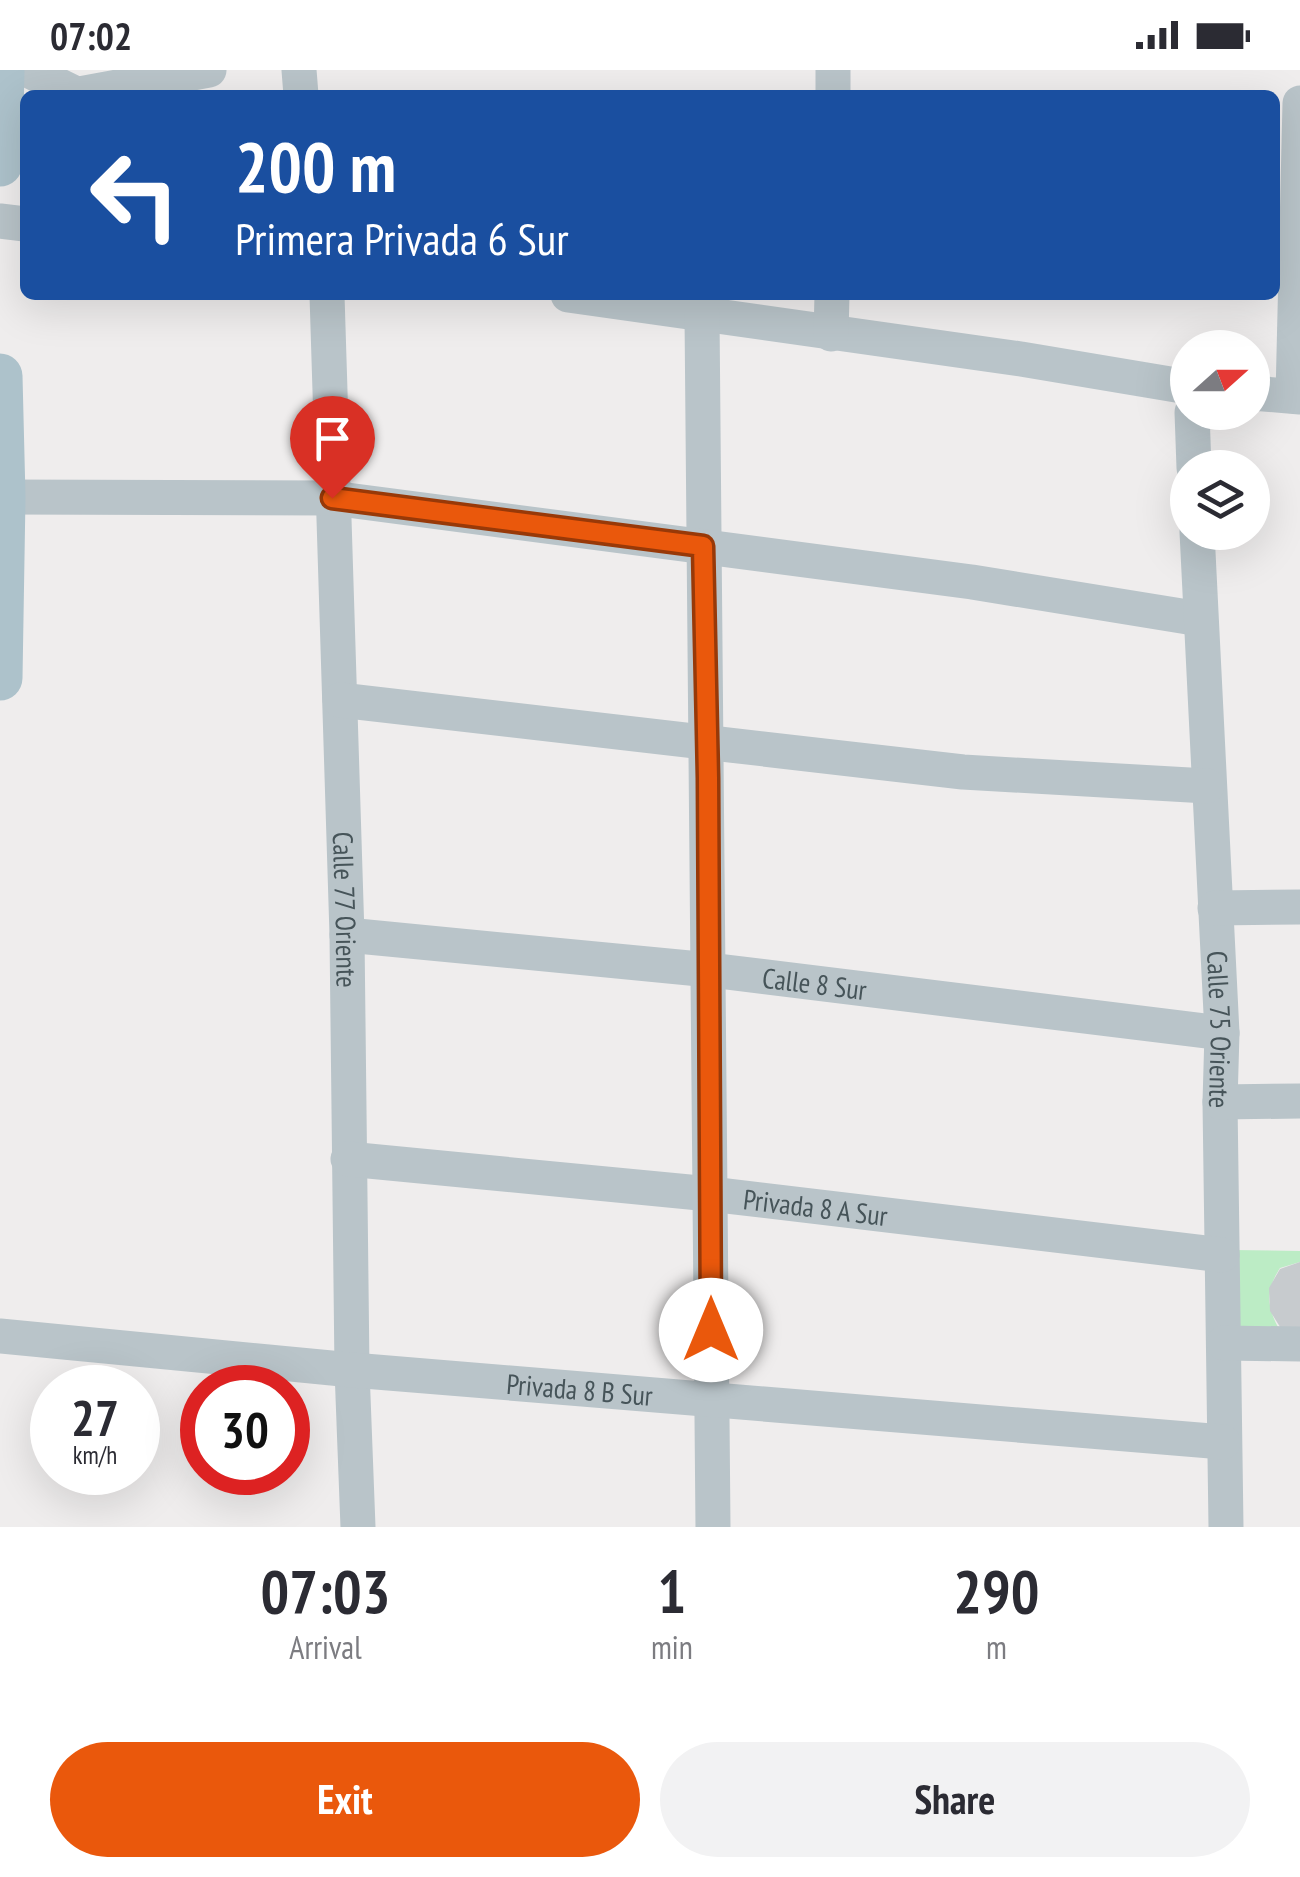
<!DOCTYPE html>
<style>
body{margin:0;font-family:"PT Sans Narrow",sans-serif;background:#f2f2f3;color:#2b2b33;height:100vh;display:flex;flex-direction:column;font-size:38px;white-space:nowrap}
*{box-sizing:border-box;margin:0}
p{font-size:32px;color:#7c7c81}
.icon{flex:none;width:55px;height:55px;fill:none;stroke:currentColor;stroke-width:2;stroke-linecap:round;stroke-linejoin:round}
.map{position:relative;height:1457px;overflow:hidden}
.side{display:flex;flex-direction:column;background:#fff;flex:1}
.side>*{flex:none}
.top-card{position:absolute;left:20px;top:20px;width:1260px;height:210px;border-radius:15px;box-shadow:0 10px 40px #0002;background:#1a4fa0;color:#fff;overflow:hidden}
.needle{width:65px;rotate:69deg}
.tools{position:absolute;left:1170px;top:260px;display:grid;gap:20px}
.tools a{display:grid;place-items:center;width:100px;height:100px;border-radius:50%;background:#fff;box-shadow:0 10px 40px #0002;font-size:50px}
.speed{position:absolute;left:30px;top:1295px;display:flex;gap:20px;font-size:50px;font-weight:700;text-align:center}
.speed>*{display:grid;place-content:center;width:130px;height:130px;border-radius:50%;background:#fff;box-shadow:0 10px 40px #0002;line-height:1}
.speed small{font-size:25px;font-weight:400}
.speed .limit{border:15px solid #d22;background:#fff;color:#111}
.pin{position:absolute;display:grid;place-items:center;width:85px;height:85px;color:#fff;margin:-102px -42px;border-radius:50% 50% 50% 0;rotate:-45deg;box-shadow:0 0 10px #0007}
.pin .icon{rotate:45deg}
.me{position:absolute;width:110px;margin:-55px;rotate:0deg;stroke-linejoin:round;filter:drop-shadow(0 0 8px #0008)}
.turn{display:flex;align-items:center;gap:35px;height:210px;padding:0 50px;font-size:45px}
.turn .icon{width:130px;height:130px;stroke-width:2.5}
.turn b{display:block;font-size:70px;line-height:85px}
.eta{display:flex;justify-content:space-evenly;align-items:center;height:170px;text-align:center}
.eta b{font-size:60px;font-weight:800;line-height:70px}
.button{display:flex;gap:20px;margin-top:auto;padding:20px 50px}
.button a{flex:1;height:115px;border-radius:60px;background:#ea580c;color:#fff;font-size:40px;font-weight:800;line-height:115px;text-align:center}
.button a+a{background:#f2f2f3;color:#2b2b33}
.status{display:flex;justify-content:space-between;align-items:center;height:70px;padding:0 50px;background:#fff;direction:ltr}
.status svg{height:28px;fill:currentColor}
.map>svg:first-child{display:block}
</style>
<div class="status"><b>07:02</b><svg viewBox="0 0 49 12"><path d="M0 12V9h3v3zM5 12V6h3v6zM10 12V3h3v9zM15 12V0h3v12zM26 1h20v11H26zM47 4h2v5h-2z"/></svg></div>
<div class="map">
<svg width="1300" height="1457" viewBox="0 0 1300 1457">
<rect width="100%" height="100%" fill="#efeded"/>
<path fill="#bcecc5" d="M1232 1180 1300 1181V1192L1280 1198C1266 1220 1266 1235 1279 1259L1232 1258Z"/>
<polygon fill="#c7cbce" points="1300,1192 1300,1262 1282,1260 1270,1241 1269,1218 1280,1199"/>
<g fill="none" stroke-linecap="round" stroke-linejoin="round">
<g stroke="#b9c4c9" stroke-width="35">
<polyline points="28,0 76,24"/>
<polyline points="299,0 301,25"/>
<polyline points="833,0 833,25"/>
<polyline points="74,25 209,0"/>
<polyline points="0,151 25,154"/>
<path id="s1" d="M327 225 347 865 352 1300 358 1457"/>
<polyline points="568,225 1021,289 1188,317"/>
<polyline points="702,245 713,1457"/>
<polyline points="831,264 832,225"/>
<polyline points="1252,323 1300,327"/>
<polyline points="1293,326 1300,33"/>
<polyline points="1192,342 1194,398"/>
<polyline points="3,427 332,428 972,512 1200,549"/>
<path id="s2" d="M1197 462 1222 963 1220 1032 1226 1457"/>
<polyline points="340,630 963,702 1207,716"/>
<polyline points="1215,838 1300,837"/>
<path id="s3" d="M347 865 710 900 1222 963"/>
<polyline points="1220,1032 1300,1031"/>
<path id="s4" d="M348 1089 710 1124 1222 1185"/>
<path id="s5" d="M0 1266 352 1300 1223 1372"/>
<polyline points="1224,1273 1300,1274"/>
</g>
<g stroke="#adc2cb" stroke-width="45">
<polyline points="0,94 2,0"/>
<polyline points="0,306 3,427 0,608"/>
</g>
</g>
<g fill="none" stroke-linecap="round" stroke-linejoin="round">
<defs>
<polyline id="route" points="332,428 703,476 708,708 711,1260"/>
</defs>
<use href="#route" stroke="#983908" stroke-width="25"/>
<use href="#route" stroke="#ea580c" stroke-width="18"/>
</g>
<g text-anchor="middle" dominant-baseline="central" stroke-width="8" stroke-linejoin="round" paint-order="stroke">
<g font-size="28" fill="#465459" stroke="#fff">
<text stroke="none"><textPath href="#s1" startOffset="615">Calle 77 Oriente</textPath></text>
<text stroke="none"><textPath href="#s3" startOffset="470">Calle 8 Sur</textPath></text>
<text stroke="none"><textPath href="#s2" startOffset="498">Calle 75 Oriente</textPath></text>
<text stroke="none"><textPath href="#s4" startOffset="470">Privada 8 A Sur</textPath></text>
<text stroke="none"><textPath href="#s5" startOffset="582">Privada 8 B Sur</textPath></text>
</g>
</g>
</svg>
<div class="tools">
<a><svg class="needle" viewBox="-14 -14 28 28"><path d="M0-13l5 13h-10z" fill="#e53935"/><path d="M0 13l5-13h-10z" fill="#7c7c81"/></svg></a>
<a><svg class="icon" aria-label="layers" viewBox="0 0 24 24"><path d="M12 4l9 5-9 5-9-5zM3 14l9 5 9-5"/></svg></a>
</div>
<div class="speed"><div>27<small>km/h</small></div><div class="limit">30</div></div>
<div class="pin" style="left:332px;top:428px;background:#d93025"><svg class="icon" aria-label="arrive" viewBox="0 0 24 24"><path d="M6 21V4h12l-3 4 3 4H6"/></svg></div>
<svg class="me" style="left:711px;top:1260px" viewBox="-20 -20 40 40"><circle r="19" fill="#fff"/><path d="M0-13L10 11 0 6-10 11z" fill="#ea580c"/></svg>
<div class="top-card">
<div class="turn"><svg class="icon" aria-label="left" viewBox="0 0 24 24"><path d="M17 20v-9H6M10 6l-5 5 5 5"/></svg><div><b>200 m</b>Primera Privada 6 Sur</div></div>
</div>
</div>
<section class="side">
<div class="eta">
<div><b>07:03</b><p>Arrival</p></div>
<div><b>1</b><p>min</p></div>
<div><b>290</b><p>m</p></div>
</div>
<div class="button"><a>Exit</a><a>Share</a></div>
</section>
